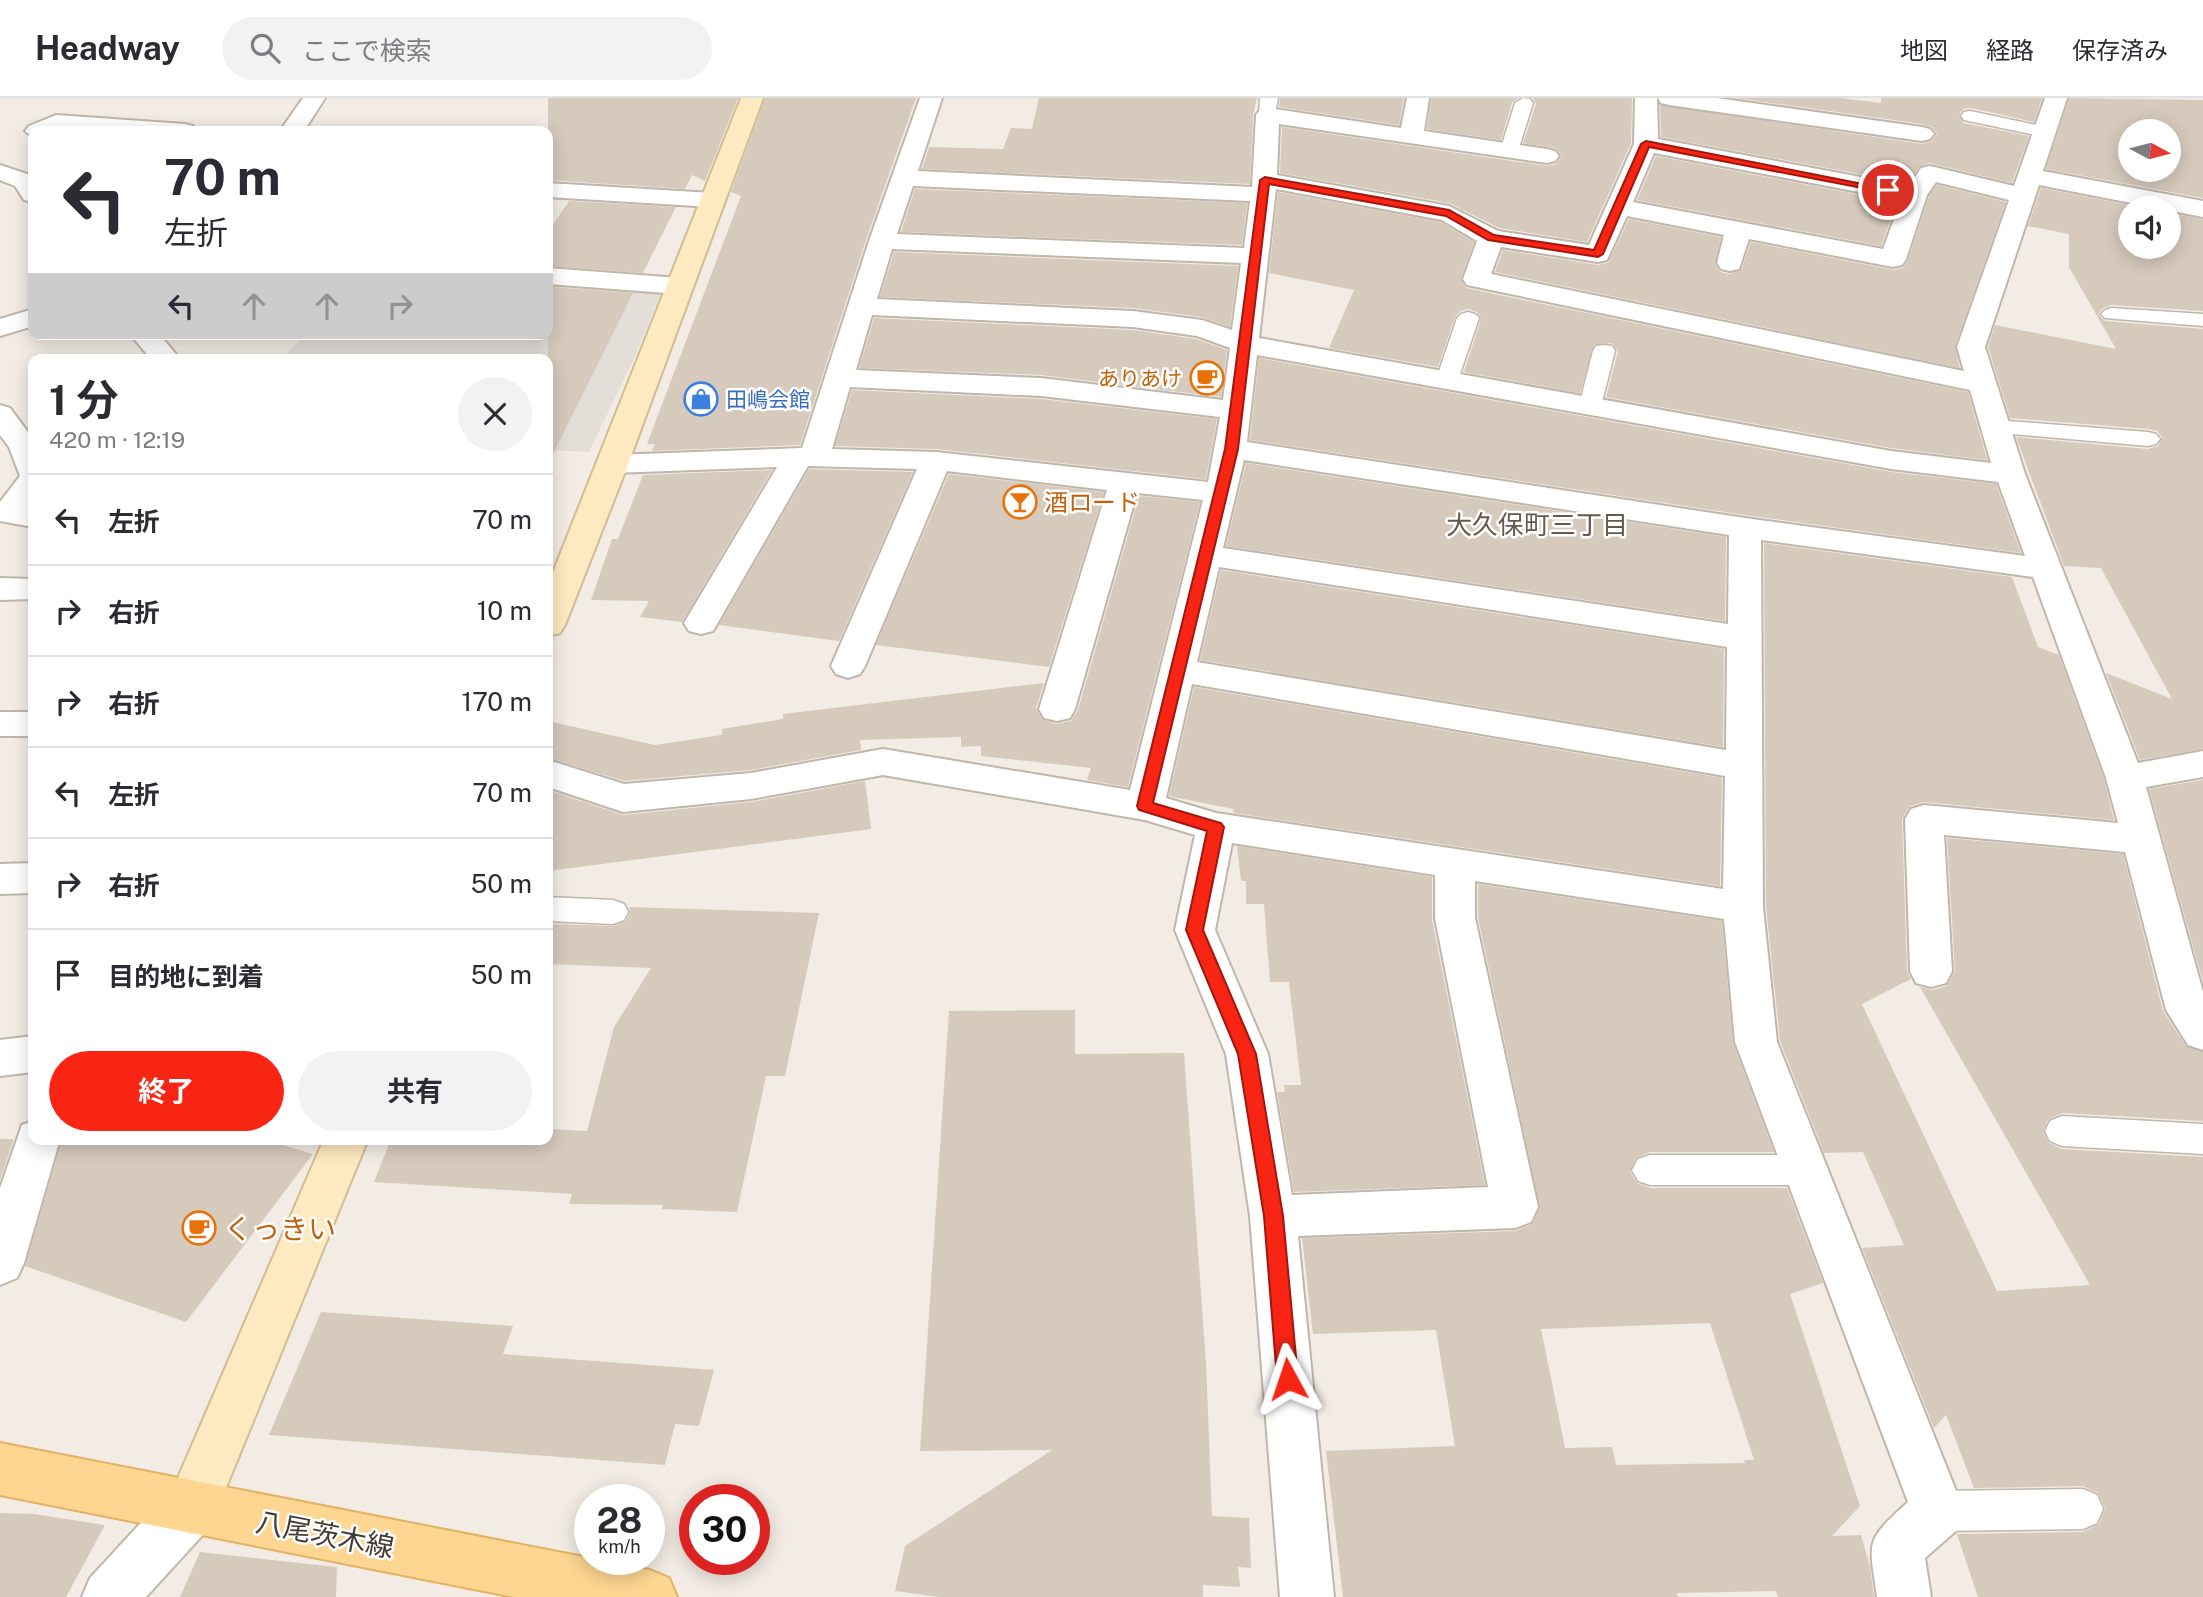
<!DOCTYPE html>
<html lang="ja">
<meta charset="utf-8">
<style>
body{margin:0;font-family:"Public Sans","Noto Sans JP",sans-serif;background:#f2f2f3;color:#2b2b33;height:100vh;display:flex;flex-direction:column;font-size:26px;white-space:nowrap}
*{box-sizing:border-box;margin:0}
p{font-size:23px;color:#7c7c81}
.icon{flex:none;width:38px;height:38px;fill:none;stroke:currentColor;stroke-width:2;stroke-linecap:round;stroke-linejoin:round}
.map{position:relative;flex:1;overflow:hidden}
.details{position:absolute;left:28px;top:256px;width:525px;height:791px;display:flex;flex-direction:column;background:#fff;border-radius:14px;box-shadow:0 4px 18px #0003}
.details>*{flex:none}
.banner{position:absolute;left:28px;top:28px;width:525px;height:214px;border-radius:14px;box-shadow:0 4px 18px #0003;background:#fff;color:#2b2b33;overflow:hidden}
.needle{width:46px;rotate:97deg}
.buttons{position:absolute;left:2118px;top:21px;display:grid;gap:14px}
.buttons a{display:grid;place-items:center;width:63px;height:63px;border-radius:50%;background:#fff;box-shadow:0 4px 18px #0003;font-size:35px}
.speed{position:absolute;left:574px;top:1386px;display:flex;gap:14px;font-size:35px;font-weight:700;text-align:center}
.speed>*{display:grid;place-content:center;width:91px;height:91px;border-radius:50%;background:#fff;box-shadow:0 4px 18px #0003;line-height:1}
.speed small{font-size:18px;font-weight:400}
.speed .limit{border:10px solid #d22;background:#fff;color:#111}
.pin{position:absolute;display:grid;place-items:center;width:60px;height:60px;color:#fff;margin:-30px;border:4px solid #fff;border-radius:50%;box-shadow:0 2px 7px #0007}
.me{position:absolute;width:77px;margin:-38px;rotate:355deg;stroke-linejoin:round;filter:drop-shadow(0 0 5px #0008)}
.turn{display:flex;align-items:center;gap:24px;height:147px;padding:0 21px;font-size:32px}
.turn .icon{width:91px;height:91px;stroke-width:2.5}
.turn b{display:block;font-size:49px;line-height:60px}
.lanes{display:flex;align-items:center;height:66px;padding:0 21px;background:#0003;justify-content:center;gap:35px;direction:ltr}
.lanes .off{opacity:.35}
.round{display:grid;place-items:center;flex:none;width:74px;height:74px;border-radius:37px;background:#f2f2f3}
.head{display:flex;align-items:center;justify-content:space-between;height:119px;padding:0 21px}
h1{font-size:42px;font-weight:700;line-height:52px}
.action{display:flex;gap:14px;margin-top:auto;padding:14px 21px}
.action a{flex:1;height:80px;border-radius:42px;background:#f82414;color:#fff;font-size:28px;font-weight:700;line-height:80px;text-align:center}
.action a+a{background:#f2f2f3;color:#2b2b33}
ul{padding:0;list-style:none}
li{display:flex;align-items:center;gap:21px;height:91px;padding:0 21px;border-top:2px solid #e1e1e2}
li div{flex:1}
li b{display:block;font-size:26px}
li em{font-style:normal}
header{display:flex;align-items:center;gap:42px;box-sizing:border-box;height:98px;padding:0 35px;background:#fff;border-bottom:2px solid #e1e1e2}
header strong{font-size:33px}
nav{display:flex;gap:38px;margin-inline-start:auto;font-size:24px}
.search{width:490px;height:63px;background:#f2f2f3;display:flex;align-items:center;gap:18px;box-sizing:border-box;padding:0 24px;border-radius:38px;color:#7c7c81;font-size:26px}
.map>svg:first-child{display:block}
</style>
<header>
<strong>Headway</strong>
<div class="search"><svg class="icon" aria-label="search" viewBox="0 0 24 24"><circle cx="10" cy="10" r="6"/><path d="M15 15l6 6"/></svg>ここで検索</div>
<nav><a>地図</a><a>経路</a><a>保存済み</a></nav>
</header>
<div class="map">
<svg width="2203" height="1499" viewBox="0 0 2203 1499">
<rect width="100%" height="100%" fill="#f2ece4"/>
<polygon fill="#e4ded9" points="548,184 662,193 633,263 589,354 548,352 548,261 282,261 305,236 548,236"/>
<g fill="#d6cabc" fill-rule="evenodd">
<polygon points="548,0 738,0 705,83 692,77 685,91 548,82"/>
<polygon points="765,0 916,0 866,142 800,347 652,353 655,346 647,346 741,98 731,94"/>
<polygon points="1039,0 1257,0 1253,17 1250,86 922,71 929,49 1003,51 1011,30 1032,31"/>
<polygon points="1280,0 1404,0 1399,27 1279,9"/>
<polygon points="1431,0 1518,0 1512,4 1501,42 1427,31"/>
<polygon points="1533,0 1632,0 1631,45 1587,144 1499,130 1449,105 1280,75 1282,29 1547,68 1556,66 1562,58 1556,50 1523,45 1536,6"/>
<polygon points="1736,0 1840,0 1881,5 1881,0 2042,0 2034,24 1971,10 1964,11 1959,16 1963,25 2029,38 2012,85 1929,65 1919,69 1908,85 1661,39 1660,7 1922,46 1932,43 1937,36 1932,29 1922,26"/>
<path d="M2069 0 2203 2V100L2046 71ZM2130 33H2168V72H2130Z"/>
<polygon points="1656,58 1897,104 1881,148 1637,102"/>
<polygon points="1937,87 2006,104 1955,248 1960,270 1495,174 1503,152 1598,167 1608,165 1629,121 1721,139 1715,166 1720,174 1729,176 1741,172 1751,144 1894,172 1903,170 1908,162 1929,98"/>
<polygon points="2041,90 2144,110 2130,110 2130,149 2168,149 2168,115 2203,121 2203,213 2112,207 2103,210 2098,216 2105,223 2203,231 2203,651 2140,662 2106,575 2172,601 2101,470 2064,468 2016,339 2148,351 2158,348 2162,339 2157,333 2148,331 2010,320 1988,249 1995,227 2116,251 2069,169 2069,136 2028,128"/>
<polygon points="915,91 1247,105 1242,147 901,134"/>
<polygon points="1278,94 1441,124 1474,144 1461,180 1466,190 1968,294 1987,362 1891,350 1606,299 1618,254 1612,245 1594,247 1580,295 1464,274 1481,221 1477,214 1469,211 1460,213 1455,219 1438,269 1329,250 1354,192 1269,175"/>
<polygon points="569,103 676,109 643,175 548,168 548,134"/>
<polygon points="894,154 1238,168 1230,229 1202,219 1133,210 880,199"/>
<polygon points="548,189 633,195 548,366"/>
<polygon points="874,220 1133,232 1196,241 1227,252 1221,299 1041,277 859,270"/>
<polygon points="1259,260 1891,374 1996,386 2021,455 1745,417 1250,342"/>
<polygon points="852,292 1041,301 1217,321 1206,381 936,351 835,348"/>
<polygon points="1246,365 1726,439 1725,523 1226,448"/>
<polygon points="809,371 913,374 839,543 719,527"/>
<polygon points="772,372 682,524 640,519 649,503 591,502 612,441 618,441 643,377"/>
<polygon points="949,376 1104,394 1049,569 876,547"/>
<polygon points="1139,398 1200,404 1128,689 1087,682 1091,670 981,658 981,648 961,649 961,639 860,642 861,652 751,672 624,683 548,660 548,623 655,647 722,637 722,631 783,621 783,616 1044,585 1036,610 1042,621 1056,626 1071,623 1078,612"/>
<polygon points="1764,445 2012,479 2038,549 2059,557 2104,681 2114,722 1924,704 1910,708 1902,721 1907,873 1911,881 1862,906 1997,1193 2090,1187 1920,889 1932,892 1947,888 1955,873 1947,740 2123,756 2163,913 2186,948 2203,954 2203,1023 2062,1015 2048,1022 2043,1034 2049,1045 2062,1051 2203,1059 2203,1499 1978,1499 1957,1436 2083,1434 2099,1426 2105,1410 2098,1395 2083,1388 1974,1390 1946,1317 1934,1330 1862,1150 1904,1147 1863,1054 1824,1055 1780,943 1766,809"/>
<polygon points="1221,472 1724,551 1723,649 1200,562"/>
<polygon points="1194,589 1722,680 1720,788 1234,715 1233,711 1169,698"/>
<polygon points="2203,682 2203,884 2149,691"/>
<polygon points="865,683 871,731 548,773 548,692 623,717 751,704"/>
<polygon points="1237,748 1432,779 1432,821 1485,1087 1294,1094 1277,994 1285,994 1284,987 1301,987 1289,884 1270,884 1264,806 1246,806 1246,783 1241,783"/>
<path d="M1478 786 1722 823 1733 945 1774 1054H1650L1636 1060 1630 1073 1637 1085 1650 1090H1787L1823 1185 1790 1196 1860 1408 1832 1438 1861 1437 1870 1469 1874 1499H1778L1776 1493 1677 1495 1678 1499H1343L1326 1353 1455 1348 1436 1232 1313 1236 1302 1140 1515 1133 1532 1126 1540 1110 1478 820ZM1710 1225 1754 1362H1744L1745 1365 1616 1367 1612 1349 1565 1350 1541 1231Z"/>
<polygon points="629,809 819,815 785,978 766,978 737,1114 662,1111 663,1107 569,1106 572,1096 374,1084 391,1041 548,1041 548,1031 587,1033 614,929 651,870 548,866 548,826 614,828 626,823 630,815"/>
<polygon points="1075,912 1075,956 1184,955 1206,1265 1212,1418 1249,1420 1251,1470 1238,1469 1240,1489 1203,1487 1203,1499 939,1499 895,1493 905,1448 1052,1352 920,1353 949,913"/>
<polygon points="0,1041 14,1041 0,1082"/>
<polygon points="62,1041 263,1041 313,1056 186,1224 25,1168"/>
<polygon points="321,1214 513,1228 503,1256 714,1272 699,1328 675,1326 665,1367 269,1337"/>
<polygon points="0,1415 34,1416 105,1427 66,1499 0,1499"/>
<polygon points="200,1454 337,1469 336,1499 180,1499"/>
</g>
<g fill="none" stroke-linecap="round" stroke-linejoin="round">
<defs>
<g id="lane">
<polygon points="1260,0 1278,0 1274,21 1262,21 1259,17"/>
<polygon points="1523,0 1530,1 1533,5 1518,53 1515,57 1503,57 1500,53 1515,5"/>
<polygon points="1970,13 2051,30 2054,34 2045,39 1964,22 1961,18 1964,14"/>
<polygon points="2112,210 2203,216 2203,228 2105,220 2101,216 2105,212"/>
<polygon points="1468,214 1475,216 1479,220 1458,282 1455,287 1439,287 1436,282 1457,220 1461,216"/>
<polygon points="1604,247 1612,248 1615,253 1601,308 1598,313 1582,313 1579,308 1593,253 1596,248"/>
<polygon points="1996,322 2148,334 2156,336 2160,341 2156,346 2148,348 1988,334 1985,329 1988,324"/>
<polygon points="548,799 613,802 624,806 628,814 624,822 613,826 548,823"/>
<polygon points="2062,1018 2203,1026 2203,1056 2062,1048 2050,1043 2045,1033 2050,1023"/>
<polygon points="1650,1057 1805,1057 1817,1061 1823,1072 1817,1083 1805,1087 1650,1087 1638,1083 1632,1072 1638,1061"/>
<polygon points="2083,1391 2097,1397 2103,1411 2097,1425 2083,1431 1938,1433 1924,1427 1918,1413 1924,1399 1938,1393"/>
</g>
<g id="street">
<polygon points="303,0 325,0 304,33 280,33"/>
<path d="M920 0H942L918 73 1252 89 1256 17 1260 12 1268 10 1401 30 1407 0H1429L1424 33 1547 51 1555 53 1559 58 1555 63 1547 65 1279 26 1277 77 1449 108 1498 133 1589 147 1634 46 1635 0H1657L1658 41 1909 88 1921 70 1930 68 2014 88 2045 0H2067L2043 73 2203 103V119L2039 87 1985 249 2025 376 2138 665 2203 653V679L2146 689 2203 894V952L2188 947 2166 912 2125 754 1944 737 1952 873 1946 885 1931 889 1916 885 1910 873 1905 721 1911 711 1924 707 2118 725 2106 680 2033 479 1761 442 1763 809 1777 944 1964 1413 1957 1432 1925 1460 1931 1499H1877C1869 1442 1864 1444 1908 1404L1735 944 1724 821 1475 783V820L1538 1109 1531 1124 1515 1130 1298 1138 1334 1499H1280L1250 1118 1226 956 1175 832 1195 737 1145 722 883 677 751 701 623 714 548 689V662L624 686 751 675 883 651 1130 692 1203 402 1137 395 1075 611 1070 620 1057 623 1044 620 1039 611 1107 392 947 373 865 568 860 576 848 580 836 576 831 568 917 371 808 368 713 533 701 536 689 533 684 525 777 369 613 375 602 372 598 366 602 360 613 357 802 350 869 143ZM1654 55 1901 102 1883 151 1633 104ZM1936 84 2009 102 1957 249 1964 273 1491 176 1501 149 1598 164 1607 162 1627 118 1724 137 1717 165 1721 171 1730 173 1739 171 1749 141 1893 169 1902 167 1906 161 1927 97ZM913 88 1250 103 1244 150 897 136ZM1276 91 1442 122 1477 143 1463 181 1467 187 1970 292 1991 365 1891 353 1259 240ZM892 151 1241 165 1232 232 1202 222 1133 213 877 201ZM872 217 1133 229 1197 238 1230 250 1223 302 1041 280 856 272ZM1257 257 1891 371 1998 384 2025 458 1745 420 1247 344ZM850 289 1041 298 1220 319 1208 384 936 354 832 351ZM1244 362 1729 437 1728 526 1223 450ZM1219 469 1727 549 1726 652 1197 564ZM1192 586 1725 678 1723 791 1216 715 1166 700ZM1232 745 1435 777V820L1488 1089 1292 1097 1268 956 1215 832Z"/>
<polygon points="1658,0 1717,0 1922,29 1930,31 1934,36 1930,41 1922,43 1669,7 1661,5"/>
<polygon points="56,17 185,26 193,28 197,33 33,33 33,39 25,33 29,28"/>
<polygon points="0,67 33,78 33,104 24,102 15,88 0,82"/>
<polygon points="548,85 712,95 721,97 724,102 721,107 712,109 548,99"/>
<polygon points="548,170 679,180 688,182 692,188 688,194 679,196 548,186"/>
<polygon points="33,211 33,228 0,238 0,221"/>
<polygon points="130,236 159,236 180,261 151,261"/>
<polygon points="0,307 10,310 33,341 33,403 29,409 33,409 33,429 0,423 0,404 20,378 9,349 0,337"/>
<polygon points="0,480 33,481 33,501 0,502"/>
<rect x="0" y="614" width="33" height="24"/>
<polygon points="33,765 33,795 0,796 0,766"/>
<polygon points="33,938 33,974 0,978 0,942"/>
<polygon points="33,1023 33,1041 60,1041 24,1165 17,1180 0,1187 0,1090 22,1027"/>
<polygon points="191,1384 210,1391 217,1410 210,1429 146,1499 82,1499 90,1480 172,1391"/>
</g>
<g id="secondary">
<polygon points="741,0 763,0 628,366 565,527 560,535 548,538 548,487"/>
<polygon points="324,1041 368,1041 210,1429 191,1436 172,1429 165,1410"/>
</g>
<polygon id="primary" points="0,1345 650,1472 669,1480 677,1499 514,1499 0,1397"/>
</defs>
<use href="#lane" stroke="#c0b6a9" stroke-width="3"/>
<use href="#street" stroke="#c0b6a9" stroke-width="4"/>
<use href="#secondary" stroke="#d2bc94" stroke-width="4"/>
<use href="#primary" stroke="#e2b161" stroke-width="4"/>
<use href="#lane" fill="#fff" fill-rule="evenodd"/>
<use href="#street" fill="#fff" fill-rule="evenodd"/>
<use href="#secondary" fill="#feeac1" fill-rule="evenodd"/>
<use href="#primary" fill="#fdd691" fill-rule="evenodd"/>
</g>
<polygon fill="#f82414" stroke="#a1170d" stroke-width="2" points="1646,43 1893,92 1888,95 1649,49 1603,156 1598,159 1488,142 1446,118 1269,86 1238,351 1153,705 1221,725 1224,729 1203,832 1256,956 1283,1118 1298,1281 1295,1288 1288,1291 1280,1288 1277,1281 1264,1118 1238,956 1186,832 1207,733 1139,712 1137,708 1225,351 1260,82 1265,79 1449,112 1494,137 1594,152 1641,46"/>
<defs>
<symbol id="cafe-ring" viewBox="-11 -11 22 22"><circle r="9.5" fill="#fff" stroke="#e8710a" stroke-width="1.5"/><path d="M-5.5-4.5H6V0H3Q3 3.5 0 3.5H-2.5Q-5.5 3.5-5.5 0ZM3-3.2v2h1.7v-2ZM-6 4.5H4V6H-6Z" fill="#e8710a"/></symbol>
<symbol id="shop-ring" viewBox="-11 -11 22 22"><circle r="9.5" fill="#fff" stroke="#3f7fe0" stroke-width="1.5"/><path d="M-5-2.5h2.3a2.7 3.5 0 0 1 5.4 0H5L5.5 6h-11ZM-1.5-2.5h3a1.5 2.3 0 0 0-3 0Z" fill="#3f7fe0"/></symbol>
<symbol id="bar-ring" viewBox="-11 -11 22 22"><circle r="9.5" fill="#fff" stroke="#e8710a" stroke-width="1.5"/><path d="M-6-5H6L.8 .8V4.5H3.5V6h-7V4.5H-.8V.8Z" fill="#e8710a"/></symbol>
</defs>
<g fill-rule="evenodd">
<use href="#cafe-ring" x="1188" y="261" width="38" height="38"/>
<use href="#shop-ring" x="682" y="282" width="38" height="38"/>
<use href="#bar-ring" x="1001" y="385" width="38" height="38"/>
<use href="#cafe-ring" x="180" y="1111" width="38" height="38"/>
</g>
<g text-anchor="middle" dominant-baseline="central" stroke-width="5" stroke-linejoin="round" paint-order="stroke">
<g font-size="21" fill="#c56008" stroke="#fff" text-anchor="end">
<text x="1182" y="280">ありあけ</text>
</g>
<g font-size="21" fill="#366cbe" stroke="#fff" text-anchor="start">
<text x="726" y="301">田嶋会館</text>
</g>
<g font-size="24" fill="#c56008" stroke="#fff" text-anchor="start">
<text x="1044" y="404">酒ロード</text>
</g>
<g font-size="26" fill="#66594b" stroke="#fff">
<text x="1537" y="426">大久保町三丁目</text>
</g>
<g font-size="28" fill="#c56008" stroke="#fff" text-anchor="start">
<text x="224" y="1130">くっきい</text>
</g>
<g font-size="28" fill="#443c34" stroke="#fff">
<text transform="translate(325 1436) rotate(11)">八尾茨木線</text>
</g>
</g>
</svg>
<div class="buttons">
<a><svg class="needle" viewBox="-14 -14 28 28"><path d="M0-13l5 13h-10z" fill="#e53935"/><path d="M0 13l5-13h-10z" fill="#7c7c81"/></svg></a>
<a><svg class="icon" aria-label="sound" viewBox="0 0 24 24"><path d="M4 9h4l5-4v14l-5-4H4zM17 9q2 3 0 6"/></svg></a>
</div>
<div class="speed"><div>28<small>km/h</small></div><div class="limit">30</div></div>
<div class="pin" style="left:1888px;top:92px;background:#d93025"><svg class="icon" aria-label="arrive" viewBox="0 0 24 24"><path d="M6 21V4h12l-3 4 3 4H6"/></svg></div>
<svg class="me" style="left:1288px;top:1281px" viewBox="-20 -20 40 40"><path d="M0-17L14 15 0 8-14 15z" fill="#f82414" stroke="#fff" stroke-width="4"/></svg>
<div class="banner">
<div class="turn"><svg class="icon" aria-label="left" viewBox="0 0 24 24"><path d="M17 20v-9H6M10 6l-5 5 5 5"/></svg><div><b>70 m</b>左折</div></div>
<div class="lanes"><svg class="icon" aria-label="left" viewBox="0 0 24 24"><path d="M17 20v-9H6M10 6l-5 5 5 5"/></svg><svg class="icon off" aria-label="ahead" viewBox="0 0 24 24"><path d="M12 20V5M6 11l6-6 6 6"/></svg><svg class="icon off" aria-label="ahead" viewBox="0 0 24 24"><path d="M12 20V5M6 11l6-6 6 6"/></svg><svg class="icon off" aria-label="right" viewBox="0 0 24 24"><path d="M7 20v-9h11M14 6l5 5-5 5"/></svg></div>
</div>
<section class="details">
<div class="head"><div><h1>1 分</h1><p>420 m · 12:19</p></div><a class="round"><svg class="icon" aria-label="close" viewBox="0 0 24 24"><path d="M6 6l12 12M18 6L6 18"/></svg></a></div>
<ul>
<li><svg class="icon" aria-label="left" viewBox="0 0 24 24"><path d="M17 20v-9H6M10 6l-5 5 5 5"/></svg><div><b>左折</b></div><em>70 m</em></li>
<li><svg class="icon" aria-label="right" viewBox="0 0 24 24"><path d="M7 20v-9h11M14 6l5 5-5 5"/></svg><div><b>右折</b></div><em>10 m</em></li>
<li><svg class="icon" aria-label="right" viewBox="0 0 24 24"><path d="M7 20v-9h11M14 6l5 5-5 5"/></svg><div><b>右折</b></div><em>170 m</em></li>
<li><svg class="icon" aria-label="left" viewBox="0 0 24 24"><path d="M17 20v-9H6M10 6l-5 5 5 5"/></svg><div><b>左折</b></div><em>70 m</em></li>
<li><svg class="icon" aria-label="right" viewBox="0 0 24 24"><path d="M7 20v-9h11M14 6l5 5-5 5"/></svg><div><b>右折</b></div><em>50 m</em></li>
<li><svg class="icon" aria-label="arrive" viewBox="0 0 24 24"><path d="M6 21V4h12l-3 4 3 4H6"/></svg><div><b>目的地に到着</b></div><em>50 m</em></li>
</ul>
<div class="action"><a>終了</a><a>共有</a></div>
</section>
</div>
